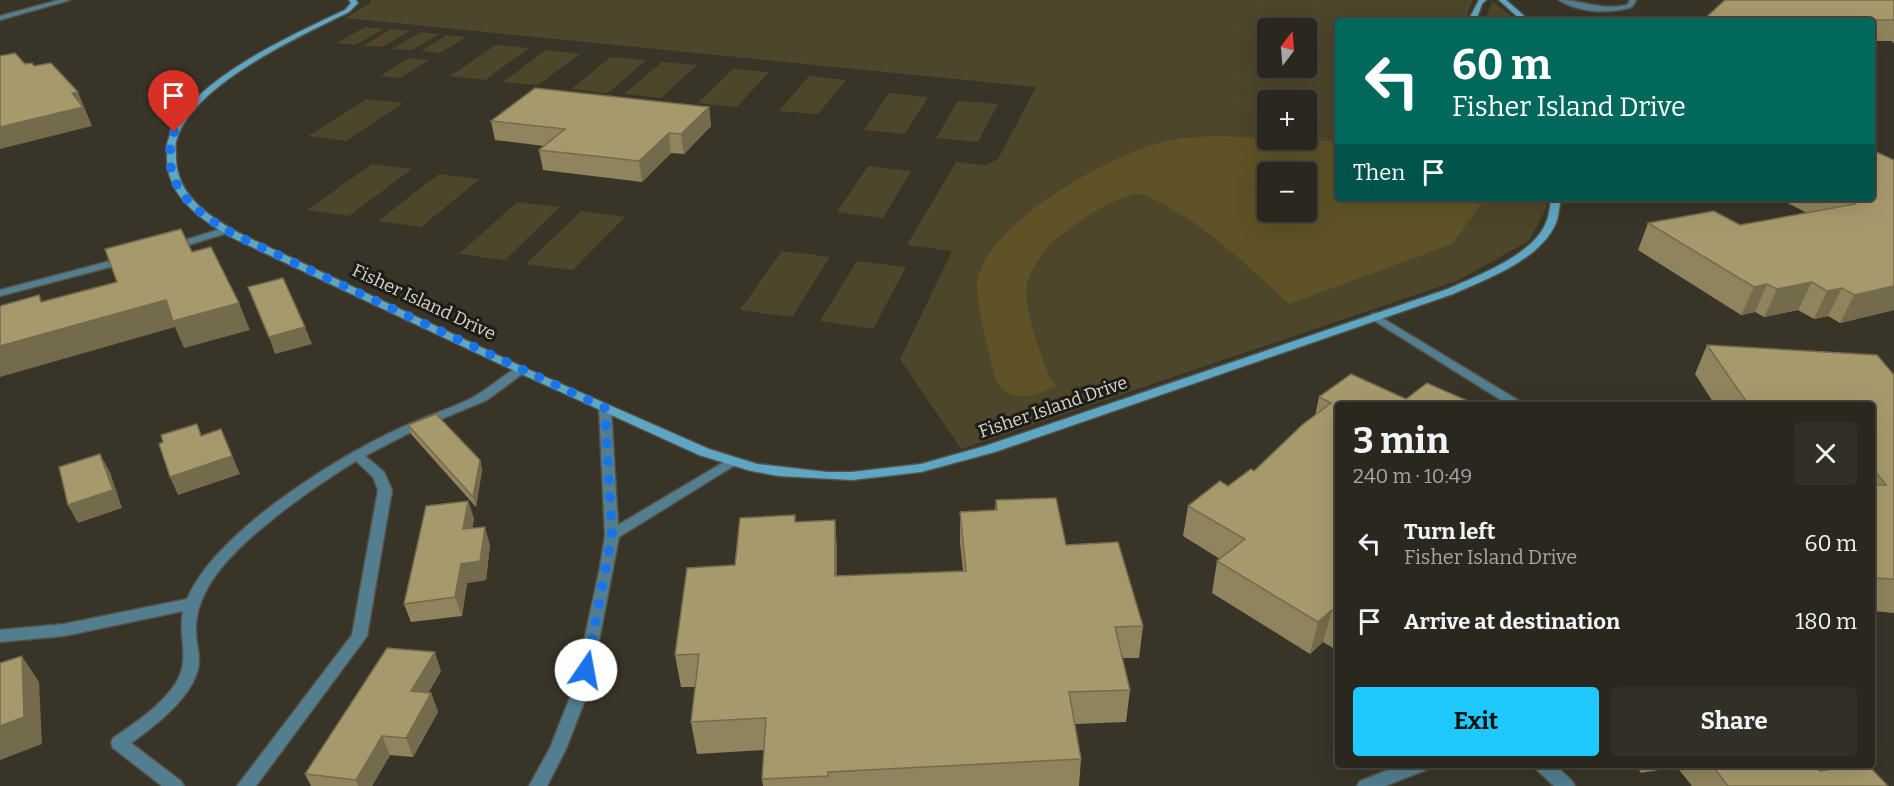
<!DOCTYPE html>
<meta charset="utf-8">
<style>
body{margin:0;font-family:Bitter,serif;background:#322f27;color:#f1f3f6;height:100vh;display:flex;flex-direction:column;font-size:22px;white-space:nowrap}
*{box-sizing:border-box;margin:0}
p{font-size:20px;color:#a5a5a4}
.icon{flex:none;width:33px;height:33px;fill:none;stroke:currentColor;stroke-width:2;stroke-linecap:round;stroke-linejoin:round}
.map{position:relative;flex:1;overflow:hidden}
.panel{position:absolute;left:1335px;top:402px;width:540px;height:366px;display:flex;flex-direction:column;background:#2a271e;border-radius:6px;box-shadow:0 6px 24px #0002,0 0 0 2px #46443c}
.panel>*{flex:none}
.top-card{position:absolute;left:1335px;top:18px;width:540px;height:183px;border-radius:6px;box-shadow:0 6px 24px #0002,0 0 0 2px #46443c;background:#00695c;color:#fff;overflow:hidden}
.needle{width:39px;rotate:16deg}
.fabs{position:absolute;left:1257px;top:18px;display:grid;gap:12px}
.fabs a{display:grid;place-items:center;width:60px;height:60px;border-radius:6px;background:#2a271e;box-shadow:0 6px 24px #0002,0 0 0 2px #46443c;font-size:30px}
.pin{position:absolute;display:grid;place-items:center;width:51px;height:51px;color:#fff;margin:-62px -26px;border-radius:50% 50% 50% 0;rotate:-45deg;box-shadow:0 0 6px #0007}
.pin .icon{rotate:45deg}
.me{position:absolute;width:66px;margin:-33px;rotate:12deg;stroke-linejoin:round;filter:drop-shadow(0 0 4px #0008)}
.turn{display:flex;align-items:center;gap:21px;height:126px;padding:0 18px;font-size:27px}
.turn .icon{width:78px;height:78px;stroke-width:2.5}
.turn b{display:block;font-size:42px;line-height:51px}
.then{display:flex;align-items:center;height:57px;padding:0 18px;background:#0003;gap:12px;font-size:22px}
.round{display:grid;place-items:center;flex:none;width:63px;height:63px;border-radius:6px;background:#322f27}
.headline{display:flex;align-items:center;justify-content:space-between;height:102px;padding:0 18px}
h1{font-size:36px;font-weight:700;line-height:45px}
.primary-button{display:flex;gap:12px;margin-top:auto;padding:12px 18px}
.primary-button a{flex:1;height:69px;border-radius:6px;background:#1fc9fd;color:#111;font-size:24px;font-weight:700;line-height:69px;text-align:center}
.primary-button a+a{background:#322f27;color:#f1f3f6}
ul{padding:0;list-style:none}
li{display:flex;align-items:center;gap:18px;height:78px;padding:0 18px}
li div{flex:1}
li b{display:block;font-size:22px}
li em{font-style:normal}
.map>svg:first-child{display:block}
</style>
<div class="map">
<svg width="1894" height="786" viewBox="0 0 1894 786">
<rect width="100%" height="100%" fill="#383428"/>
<g fill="#4d462b" fill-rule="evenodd">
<path d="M371 0H1473L1465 21H1338V198H1547V207L1529 241 1459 280 961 449 900 359 952 251 907 245 956 162 985 165 998 159 1036 87 345 18 369 4ZM1268 28H1306V68H1268ZM1268 100H1306V140H1268ZM1268 172H1306V212H1268Z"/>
<polygon points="1492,1 1517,21 1485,21"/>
<polygon points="365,27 384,29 355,45 337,43"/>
<polygon points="391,29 410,31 382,47 363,46"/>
<polygon points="420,32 439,34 412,50 393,49"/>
<polygon points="447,35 466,37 440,53 421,51"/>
<polygon points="496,45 529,48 485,80 450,76"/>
<polygon points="546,50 580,54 538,85 503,82"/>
<polygon points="611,57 646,60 608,93 571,89"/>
<polygon points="409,58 429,60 400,78 380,76"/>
<polygon points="662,62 697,65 661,98 624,94"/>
<polygon points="733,69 769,72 737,107 698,103"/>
<polygon points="809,76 846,80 818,114 779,111"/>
<polygon points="889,93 928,97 905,134 864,130"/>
<polygon points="367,99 403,103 346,141 308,136"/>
<polygon points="958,101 998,104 978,142 936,138"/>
<polygon points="372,164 412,169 349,216 307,210"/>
<polygon points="868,166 911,171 883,218 837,212"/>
<polygon points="439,174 480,179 421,227 378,221"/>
<polygon points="517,202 560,207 505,260 459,254"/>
<polygon points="581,211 625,217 573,270 526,264"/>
<polygon points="782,251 830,257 792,317 740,310"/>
<polygon points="857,261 906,267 873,329 820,321"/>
</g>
<path fill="#5e5226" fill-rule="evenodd" d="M1216 136 1338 141V198H1486L1452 244 1289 304C1249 267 1195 214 1143 195 1123 188 1059 233 1046 249 1040 257 1027 275 1027 285 1024 315 1040 348 1049 377L1056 387C1041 392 1024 401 1008 393 1003 390 999 385 996 380 991 366 974 293 977 281 978 275 982 266 985 260 1012 211 1112 154 1166 141 1182 137 1199 137 1216 136ZM1268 172H1306V212H1268Z"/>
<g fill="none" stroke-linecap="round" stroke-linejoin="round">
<defs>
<g id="lane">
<polygon points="59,0 70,0 0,20 0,16"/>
<path d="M521 366 525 368 527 370 525 372 487 400 415 430 365 456 384 472 392 490 367 636 256 786H237L352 635 378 490 373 477 356 461C312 488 227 546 205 593 199 605 195 619 196 633 196 642 199 651 199 660 199 693 155 726 131 743L181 781 184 786H162L113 748 111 743 113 738C137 722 181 693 183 662 185 643 179 632 183 611L64 636 0 642V630L64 624 187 599C215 533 332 460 396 430 421 418 447 410 472 398 486 391 509 370 521 366Z"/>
</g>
<g id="street">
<path d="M1559 0C1583 0 1601 11 1627 5L1630 0H1636L1632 7C1609 14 1579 13 1559 0Z"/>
<polygon points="227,227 232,230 230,232 173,250 168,247 169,245"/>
<polygon points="125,257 129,258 129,262 0,296 0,290"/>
<polygon points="1374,313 1521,402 1523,405 1509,405 1370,318 1369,316"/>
<polygon points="605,404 611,408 618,525 729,459 739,459 740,462 619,537 590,687 566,749 547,786 529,786 550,748 574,687 600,567 605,535 599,408"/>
<polygon points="1401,765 1428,765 1426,770 1385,786 1357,786 1360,781"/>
<polygon points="1535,765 1555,765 1572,781 1575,786 1554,786 1537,770"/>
</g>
<g id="secondary">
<path d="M349 0H356L358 3 349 12C301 36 190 85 176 142 175 146 176 151 176 155 175 196 211 218 243 235L525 368 709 449 757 464 827 472H852L921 464 985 446 1445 290C1475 277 1531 256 1545 225 1549 217 1550 207 1551 198H1561C1559 207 1559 217 1555 225 1538 261 1486 279 1453 294L995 452 921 472 852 480 779 476 751 471 699 455 517 372 235 239C203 221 165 197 167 155 167 151 166 145 168 141 183 83 294 34 345 10L351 3Z"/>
<polygon points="1479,0 1486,0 1482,4 1476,21 1468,21"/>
<polygon points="1499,0 1506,0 1530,21 1522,21"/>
</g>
</defs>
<use href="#lane" stroke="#555146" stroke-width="3"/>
<use href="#street" stroke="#555146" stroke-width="3"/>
<use href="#secondary" stroke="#555146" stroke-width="3"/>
<use href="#lane" fill="#527e90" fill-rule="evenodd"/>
<use href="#street" fill="#527e90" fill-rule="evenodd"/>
<use href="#secondary" fill="#5ea7c4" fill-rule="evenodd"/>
</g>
<g fill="#8f845d">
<polygon points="1894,0 1894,43 1891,41 1872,41 1872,21 1702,21"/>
<polygon points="709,107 711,126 684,154 671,153 642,182 543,170 539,150 544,146 495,140 491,121"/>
<polygon points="1778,198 1872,198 1894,310 1840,323 1828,316 1814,319 1798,310 1764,317 1755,312 1741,315 1638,250 1648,223 1740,225 1807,213"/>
<polygon points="1707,345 1894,375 1894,613 1872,611 1872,405 1715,405 1695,374"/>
<polygon points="1319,397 1406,399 1477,405 1338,405 1338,651 1323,642 1310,654 1212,593 1217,561 1220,559 1183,536 1188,506 1228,486 1254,471 1315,416"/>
<polygon points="408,425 480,460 482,470 476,507 411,434"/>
<polygon points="996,500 1066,545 1143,626 1139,658 1122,658 1130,690 1126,722 1075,724 1081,759 1079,786 763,786 762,779 764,750 697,754 691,722 695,687 681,687 675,655 735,565 796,522 835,520 837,552 837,576 963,571 960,543 960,512 995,510"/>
<polygon points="468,501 474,519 472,528 490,545 486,580 467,583 462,616 411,622 404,604"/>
<polygon points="441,671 428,693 431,693 438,712 413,757 390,755 372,786 311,786 305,774"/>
<polygon points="1635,765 1814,765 1820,771 1888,786 1692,786 1677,767 1641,773"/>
</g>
<g fill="#746b4c">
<polygon points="78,92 92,126 0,149 0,127 72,93"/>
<polygon points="709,107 711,126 684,154 681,134"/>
<polygon points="669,133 671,153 642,182 639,161"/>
<polygon points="1812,282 1798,310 1764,317 1777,289"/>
<polygon points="1767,284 1755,312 1741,315 1754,287"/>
<polygon points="1894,286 1894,310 1840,323 1854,295"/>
<polygon points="1842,288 1828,316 1814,319 1827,291"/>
<polygon points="166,300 239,303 250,330 184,348 175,327 0,377 0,346"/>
<polygon points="305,327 312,344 275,354 269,337"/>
<polygon points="221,429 240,474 178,495 170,477"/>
<polygon points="100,454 110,472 122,508 78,523 68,505"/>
<polygon points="480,460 482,470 476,507 473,497"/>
<polygon points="468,501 474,519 469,547 463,529"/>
<polygon points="835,520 837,552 837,608 835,576"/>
<polygon points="485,527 490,545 486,580 467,583 462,616 455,597 461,564"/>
<polygon points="1332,610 1323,642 1310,654 1318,622"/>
<polygon points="435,652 441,671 418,710 411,691"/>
<polygon points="22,656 39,682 42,744 0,760 0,726"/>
<polygon points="431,693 438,712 413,757 406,738"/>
<polygon points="382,736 390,755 372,786 358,786 356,780"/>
</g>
<g fill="#a6996c" stroke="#746b4c" stroke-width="1.5">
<polygon points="1725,0 1894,0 1894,20 1866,20 1865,21 1702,21"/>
<polygon points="15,53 25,64 32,63 34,66 51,63 78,92 72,93 83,107 0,127 0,56"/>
<polygon points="535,88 709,107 681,134 669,133 639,161 539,150 565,129 491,121"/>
<polygon points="1872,150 1894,160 1894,286 1854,295 1842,288 1827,291 1812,282 1777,289 1767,284 1754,287 1648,223 1714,211 1740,225 1855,204 1842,198 1872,198"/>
<polygon points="181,229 192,252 211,247 239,303 173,321 166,300 0,346 0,306 39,295 41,302 117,282 105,249"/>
<polygon points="283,278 305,327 269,337 248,287"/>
<polygon points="1707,345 1877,355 1894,375 1894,579 1872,578 1872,485 1886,485 1872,467 1872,405 1768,405 1748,404"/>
<polygon points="1351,374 1406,399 1427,383 1477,405 1338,405 1338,614 1332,610 1318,622 1217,561 1245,539 1188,506 1220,481 1228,486 1251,469 1254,471 1302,425 1331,403 1319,397"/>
<polygon points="436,414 480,460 473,497 408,425"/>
<polygon points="197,424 201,436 221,429 232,456 170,477 159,444 163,442 161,435"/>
<polygon points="100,454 113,490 68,505 59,467"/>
<polygon points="1056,498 1066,545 1118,542 1143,626 1115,627 1130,690 1069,692 1081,759 828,772 828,776 762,779 766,718 691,722 699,654 675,655 687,568 735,565 740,518 795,515 795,522 835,520 835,576 966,571 960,512 997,510 996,500"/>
<polygon points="468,501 463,529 485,527 480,561 461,564 455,597 404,604 426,506"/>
<polygon points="387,648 435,652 411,691 431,693 406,738 382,736 356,780 305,774"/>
<polygon points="22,656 24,717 0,726 0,663"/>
<polygon points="1712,765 1814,765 1820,771 1860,765 1868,765 1888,786 1728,786"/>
</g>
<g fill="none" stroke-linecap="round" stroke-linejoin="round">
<path stroke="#1a73e8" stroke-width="10" stroke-dasharray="0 18" d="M174 132C156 185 198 215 239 237L605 408 612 535 586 670"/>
</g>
<g text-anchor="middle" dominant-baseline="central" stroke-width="6" stroke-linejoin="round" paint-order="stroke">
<g font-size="18" fill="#d8d6ce" stroke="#1d1c16">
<text transform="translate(424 302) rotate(25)">Fisher Island Drive</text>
<text transform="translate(1053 407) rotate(-19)">Fisher Island Drive</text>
</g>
</g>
</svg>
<div class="fabs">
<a><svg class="needle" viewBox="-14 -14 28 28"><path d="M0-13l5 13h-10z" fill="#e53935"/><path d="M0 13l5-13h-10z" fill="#a5a5a4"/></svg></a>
<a>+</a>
<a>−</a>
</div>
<div class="pin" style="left:174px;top:132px;background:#d93025"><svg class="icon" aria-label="arrive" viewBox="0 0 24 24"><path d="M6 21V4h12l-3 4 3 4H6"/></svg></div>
<svg class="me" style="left:586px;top:670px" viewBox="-20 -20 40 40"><circle r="19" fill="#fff"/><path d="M0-13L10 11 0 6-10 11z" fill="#1a73e8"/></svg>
<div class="top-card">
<div class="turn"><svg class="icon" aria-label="left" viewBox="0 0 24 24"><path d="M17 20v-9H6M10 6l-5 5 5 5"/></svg><div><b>60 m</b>Fisher Island Drive</div></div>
<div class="then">Then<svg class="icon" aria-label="arrive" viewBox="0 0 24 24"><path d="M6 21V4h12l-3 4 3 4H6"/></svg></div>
</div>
<section class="panel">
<div class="headline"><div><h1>3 min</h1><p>240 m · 10:49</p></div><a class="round"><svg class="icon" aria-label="close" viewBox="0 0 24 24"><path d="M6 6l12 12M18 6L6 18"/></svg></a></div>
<ul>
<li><svg class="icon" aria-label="left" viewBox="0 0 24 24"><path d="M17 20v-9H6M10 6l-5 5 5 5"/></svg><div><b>Turn left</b><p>Fisher Island Drive</p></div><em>60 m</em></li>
<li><svg class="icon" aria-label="arrive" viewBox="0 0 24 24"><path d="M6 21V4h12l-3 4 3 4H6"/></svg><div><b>Arrive at destination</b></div><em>180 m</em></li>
</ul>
<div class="primary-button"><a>Exit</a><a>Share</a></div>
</section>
</div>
